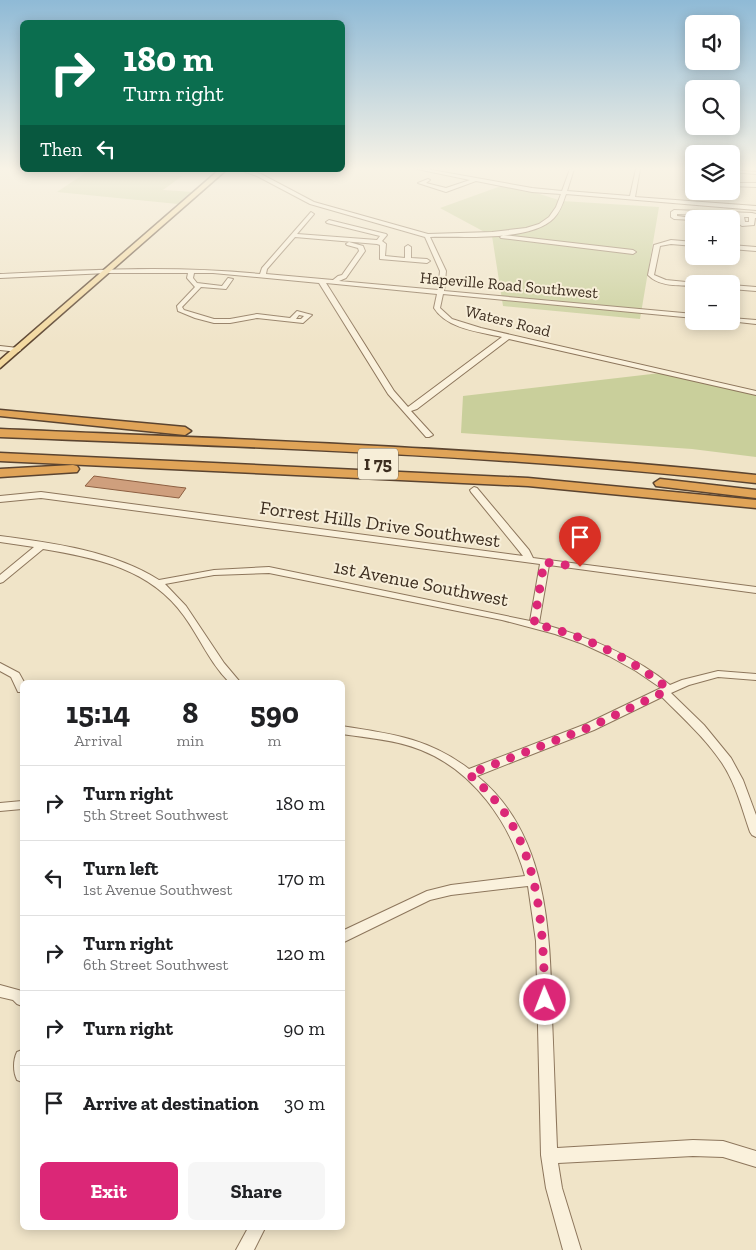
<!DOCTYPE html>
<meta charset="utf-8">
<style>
body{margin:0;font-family:"Zilla Slab",serif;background:#f6f6f6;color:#202124;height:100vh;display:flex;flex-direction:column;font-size:19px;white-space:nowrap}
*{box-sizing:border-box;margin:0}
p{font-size:16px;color:#757577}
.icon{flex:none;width:28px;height:28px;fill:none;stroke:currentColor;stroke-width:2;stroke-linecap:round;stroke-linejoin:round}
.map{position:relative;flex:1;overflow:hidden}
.side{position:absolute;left:20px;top:680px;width:325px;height:550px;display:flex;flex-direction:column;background:#fff;border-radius:8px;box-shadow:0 2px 12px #0003}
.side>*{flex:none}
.guide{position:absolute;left:20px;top:20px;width:325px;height:152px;border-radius:8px;box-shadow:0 2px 12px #0003;background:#0b6e4f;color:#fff;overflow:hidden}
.buttons{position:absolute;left:685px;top:15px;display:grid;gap:10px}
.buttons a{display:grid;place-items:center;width:55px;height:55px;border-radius:8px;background:#fff;box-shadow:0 2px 12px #0003;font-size:25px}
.pin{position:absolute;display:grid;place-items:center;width:42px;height:42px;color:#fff;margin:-51px -21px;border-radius:50% 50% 50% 0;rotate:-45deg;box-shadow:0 0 5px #0007}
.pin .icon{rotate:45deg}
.me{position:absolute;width:55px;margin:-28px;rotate:359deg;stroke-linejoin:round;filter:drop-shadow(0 0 4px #0008)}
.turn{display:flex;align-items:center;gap:18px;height:105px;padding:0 20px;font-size:22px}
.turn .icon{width:65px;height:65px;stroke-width:2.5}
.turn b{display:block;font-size:35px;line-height:42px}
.then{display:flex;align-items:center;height:48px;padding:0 20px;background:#0003;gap:10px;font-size:19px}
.eta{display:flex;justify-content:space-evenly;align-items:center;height:85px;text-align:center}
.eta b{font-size:30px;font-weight:800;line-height:35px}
.action{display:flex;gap:10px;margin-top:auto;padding:10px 20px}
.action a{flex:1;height:58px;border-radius:8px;background:#db2777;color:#fff;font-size:20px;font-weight:800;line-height:58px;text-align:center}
.action a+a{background:#f6f6f6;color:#202124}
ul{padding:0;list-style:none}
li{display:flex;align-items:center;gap:15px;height:75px;padding:0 20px;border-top:1px solid #e0e0e0}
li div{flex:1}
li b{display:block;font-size:19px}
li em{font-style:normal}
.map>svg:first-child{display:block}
</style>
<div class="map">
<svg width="756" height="1250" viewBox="0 0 756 1250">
<rect width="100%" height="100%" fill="#f0e4c8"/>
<g fill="#c9cf9b">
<polygon points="90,170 182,176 163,190 194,192 178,204 57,192"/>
<polygon points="501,186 527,190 562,201 659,207 640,319 503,306 492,236 440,208"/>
<polygon points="669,372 756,394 756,457 692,449 461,433 463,396"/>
</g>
<polygon fill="#cf9f7d" stroke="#8d5f41" points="94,476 177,487 186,488 179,498 85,486"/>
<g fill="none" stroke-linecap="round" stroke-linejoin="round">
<defs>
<g id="minor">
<path d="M417 169H426L532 188 562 191 570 169H574L567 191 630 196 636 169H640L635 197 756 206V210L566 194C563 203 560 212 554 218 531 242 463 236 430 237L446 271 444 291 694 314V318L443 294 440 308 452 319 481 328 756 391V395L509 339 417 409 411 411 433 435 429 437H426L388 394 319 283 213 273H194L193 278 197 283 222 286 228 278 233 279 226 289 201 287 182 307 184 310 214 319H230L257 314 290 318 297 311 312 315 303 323 257 318 230 323H214L195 318 178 311 177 306 195 287 187 278 188 273H107L0 278V274C87 270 173 265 260 274L262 268 311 212 314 214 297 234 377 240 380 236 327 223 326 222 329 220 386 234 387 235 382 241 386 244 385 256 405 258V247L408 245 411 247V258L427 259 430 261 427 263 380 259V245L377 244 295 237 267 269 266 274 333 280 338 276 342 275 359 251 358 248 347 245 346 244 349 242 363 246 365 251 346 278 339 281 438 290 440 271 425 237 310 204 257 176 240 170H247L261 174 314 202 428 234 492 232 526 228 539 224 549 217 556 207 561 194 532 192 476 181 446 192 418 183 428 179 430 180 426 183 446 188 470 180ZM326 283 437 294 434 308C447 329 480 332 502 337L408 407 394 391ZM299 315 304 316 301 319H296Z"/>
<polygon points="731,170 756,172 756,174 731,172"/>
<polygon points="731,183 756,183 756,187 731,186"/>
<path d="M674 210 752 213 756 214V218H755L754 225 742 226 739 224V217L677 214V216L699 219H694V220L674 219 671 217V212ZM744 217H749V222H745Z"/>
<polygon points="503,235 633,250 636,252 633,254 501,238 500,237"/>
<path d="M671 240 694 242V246L671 244 660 246 654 275 666 280 696 283 697 284H694V286C678 285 660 287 648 275L654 245Z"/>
<polygon points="731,245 756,247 756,251 731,249"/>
<polygon points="731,285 756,287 756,291 731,289"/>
<polygon points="731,318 756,320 756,324 729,321 731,321"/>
<polygon points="0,346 18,348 21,350 18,352 0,350"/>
<path d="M474 487 477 488 529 550 533 558 756 587V593L549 565 539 623C586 636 632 654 670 685L682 680 718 671 756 674V680L718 677 689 685 671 693 704 725 731 758 743 780 756 815V837L752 835 750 832C742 809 736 784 722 763 706 739 683 718 662 697L594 730 477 776C549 834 550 934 552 1018 554 1061 555 1104 557 1148L693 1140 723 1141 756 1151V1167L723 1157 693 1156 558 1163 562 1188 581 1250H563L546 1188 541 1155 536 941 528 886 451 895 430 900 342 943V931L427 891 451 885 525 876C510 823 474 771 421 750 396 740 369 738 342 734V726C392 734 428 738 469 769L586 724 661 688 636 671 609 656 583 644 555 634 502 620 269 573 214 575 165 584 186 606 224 663 240 682H229C210 663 200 638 184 616 151 569 97 558 43 549L3 582 0 583V575L34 547 0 542V536C54 543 113 551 159 580L214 570 269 567 530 621 540 564 41 498 0 502V496L41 492 523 556 471 492 470 490Z"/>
<polygon points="0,663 19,673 24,682 22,682 22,692 18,692 11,677 0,671"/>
<polygon points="22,801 22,809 0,811 0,803"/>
<polygon points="0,985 22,991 22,1006 17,1004 13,1000 0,997"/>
<path d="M22 1050V1082L17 1080C13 1072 13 1060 17 1052Z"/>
<polygon points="248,1228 265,1228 254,1250 236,1250"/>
</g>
<polygon id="major" points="219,170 226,170 0,368 0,360"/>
<g id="highway">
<polygon points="0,410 185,427 191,431 185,435 0,416"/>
<path d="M0 429C253 440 505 448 756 475V483C505 455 253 447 0 437Z"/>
<polygon points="0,453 528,478 756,500 756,508 528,486 0,461"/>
<polygon points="73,465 77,466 79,469 77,472 0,477 0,469"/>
<polygon points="660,479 756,490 756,498 656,486 654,483"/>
</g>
</defs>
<use href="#minor" stroke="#8d765c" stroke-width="2"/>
<use href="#major" stroke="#5b4430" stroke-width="3"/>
<use href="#highway" stroke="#5b4430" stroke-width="3"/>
<use href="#minor" fill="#faf1dc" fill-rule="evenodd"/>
<use href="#major" fill="#f3d9a0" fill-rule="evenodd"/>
<use href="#highway" fill="#e0a458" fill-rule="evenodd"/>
</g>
<linearGradient id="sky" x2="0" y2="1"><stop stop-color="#8fbad6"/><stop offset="0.49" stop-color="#f8f3e6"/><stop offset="1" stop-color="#f8f3e6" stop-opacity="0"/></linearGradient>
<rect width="756" height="344" fill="url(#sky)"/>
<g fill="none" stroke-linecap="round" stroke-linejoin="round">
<path stroke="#db2777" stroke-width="9" stroke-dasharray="0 16.2" d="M545 1000C543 932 541 852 493 798 486 789 477 782 469 774L590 727 666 691V687C627 656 583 635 534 624L544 562 580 567"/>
</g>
<g text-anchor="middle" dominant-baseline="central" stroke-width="4" stroke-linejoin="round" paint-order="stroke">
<g font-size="16" fill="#3d2e20" stroke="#f7eed8">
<text transform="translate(509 285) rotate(5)">Hapeville Road Southwest</text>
<text transform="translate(508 321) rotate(14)">Waters Road</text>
</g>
<rect fill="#f7eed8" stroke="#756857" stroke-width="1" x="358" y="448.5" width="40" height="31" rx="4"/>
<g font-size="18" font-weight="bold" fill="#3d2e20">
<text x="378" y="464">I 75</text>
</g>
<g font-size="19" fill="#3d2e20" stroke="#f7eed8">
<text transform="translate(380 524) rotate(8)">Forrest Hills Drive Southwest</text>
<text transform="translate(421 583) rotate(11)">1st Avenue Southwest</text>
</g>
</g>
</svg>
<div class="buttons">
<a><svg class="icon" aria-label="sound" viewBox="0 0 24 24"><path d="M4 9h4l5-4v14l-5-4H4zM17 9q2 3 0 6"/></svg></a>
<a><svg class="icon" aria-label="search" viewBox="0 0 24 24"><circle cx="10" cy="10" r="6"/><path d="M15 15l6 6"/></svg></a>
<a><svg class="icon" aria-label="layers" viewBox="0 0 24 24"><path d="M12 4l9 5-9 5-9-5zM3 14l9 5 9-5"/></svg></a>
<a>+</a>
<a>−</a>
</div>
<div class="pin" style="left:580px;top:567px;background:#d93025"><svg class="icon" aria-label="arrive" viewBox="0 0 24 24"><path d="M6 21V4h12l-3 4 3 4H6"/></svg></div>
<svg class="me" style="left:545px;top:1000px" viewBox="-20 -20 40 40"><circle r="17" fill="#db2777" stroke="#fff" stroke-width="3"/><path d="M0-11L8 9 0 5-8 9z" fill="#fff"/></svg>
<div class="guide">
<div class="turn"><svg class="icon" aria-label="right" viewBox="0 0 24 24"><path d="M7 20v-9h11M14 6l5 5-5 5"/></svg><div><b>180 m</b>Turn right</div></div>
<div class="then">Then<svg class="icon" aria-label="left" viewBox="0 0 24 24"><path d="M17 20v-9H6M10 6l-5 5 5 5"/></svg></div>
</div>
<section class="side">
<div class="eta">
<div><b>15:14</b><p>Arrival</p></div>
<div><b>8</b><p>min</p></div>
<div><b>590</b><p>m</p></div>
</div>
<ul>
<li><svg class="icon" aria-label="right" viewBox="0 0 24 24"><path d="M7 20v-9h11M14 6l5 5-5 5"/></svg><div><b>Turn right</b><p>5th Street Southwest</p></div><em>180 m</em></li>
<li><svg class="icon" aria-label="left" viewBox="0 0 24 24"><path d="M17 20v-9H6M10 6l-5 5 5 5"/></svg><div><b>Turn left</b><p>1st Avenue Southwest</p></div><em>170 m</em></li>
<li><svg class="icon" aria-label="right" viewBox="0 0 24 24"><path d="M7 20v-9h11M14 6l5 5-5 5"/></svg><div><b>Turn right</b><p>6th Street Southwest</p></div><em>120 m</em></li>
<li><svg class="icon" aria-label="right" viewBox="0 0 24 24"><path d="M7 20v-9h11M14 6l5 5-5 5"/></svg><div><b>Turn right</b></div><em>90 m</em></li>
<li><svg class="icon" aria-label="arrive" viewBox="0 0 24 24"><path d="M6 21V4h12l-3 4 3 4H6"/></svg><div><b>Arrive at destination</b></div><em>30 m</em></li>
</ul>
<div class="action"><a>Exit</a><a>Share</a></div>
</section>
</div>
